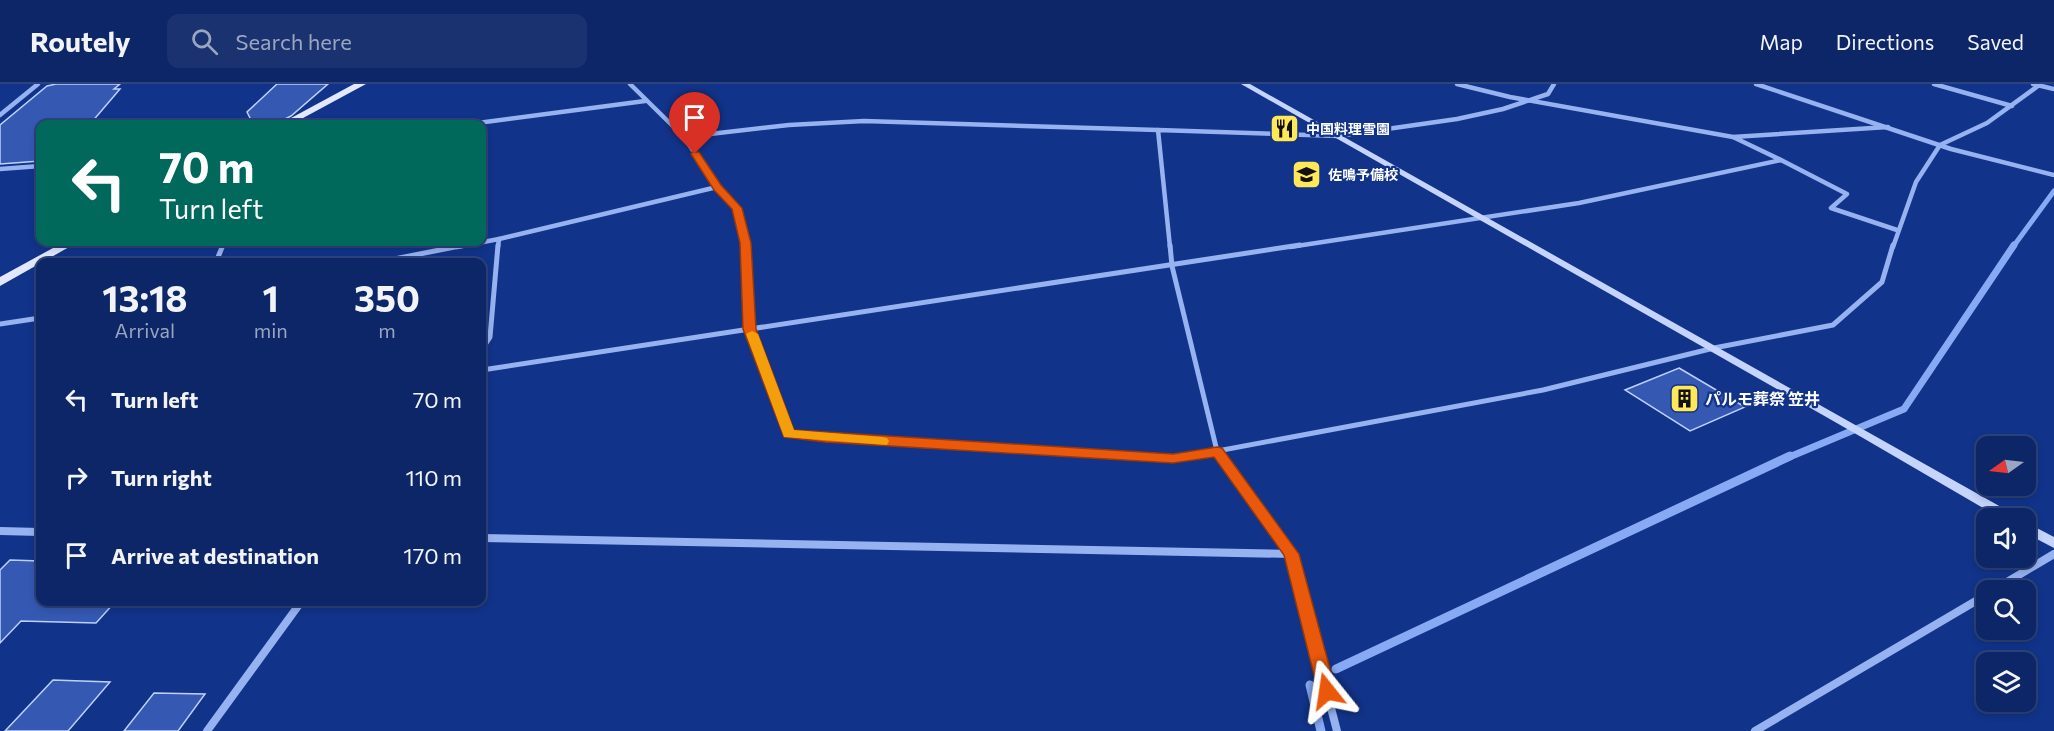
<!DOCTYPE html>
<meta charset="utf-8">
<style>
body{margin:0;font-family:Commissioner,"Noto Sans JP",sans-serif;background:#1b3270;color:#f1f3f6;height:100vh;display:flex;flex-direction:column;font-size:22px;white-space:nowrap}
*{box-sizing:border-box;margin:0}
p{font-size:20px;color:#9aa5c0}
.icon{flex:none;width:33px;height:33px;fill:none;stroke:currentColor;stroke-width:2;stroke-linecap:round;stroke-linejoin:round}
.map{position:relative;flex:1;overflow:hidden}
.details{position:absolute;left:36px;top:174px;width:450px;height:348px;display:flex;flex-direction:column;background:#0d2667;border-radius:12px;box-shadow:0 3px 9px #0003,0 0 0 2px #2d437b}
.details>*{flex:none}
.hud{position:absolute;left:36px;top:36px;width:450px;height:126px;border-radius:12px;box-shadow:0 3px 9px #0003,0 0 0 2px #2d437b;background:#00695c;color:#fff;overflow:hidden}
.needle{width:39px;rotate:256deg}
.controls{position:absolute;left:1976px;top:352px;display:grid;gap:12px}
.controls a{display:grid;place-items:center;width:60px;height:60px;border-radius:12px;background:#0d2667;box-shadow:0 3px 9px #0003,0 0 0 2px #2d437b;font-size:30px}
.pin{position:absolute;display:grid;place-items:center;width:51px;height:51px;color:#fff;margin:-62px -26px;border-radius:50% 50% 50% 0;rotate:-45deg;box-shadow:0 0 6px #0007}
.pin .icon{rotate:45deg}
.me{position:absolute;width:66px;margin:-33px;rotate:345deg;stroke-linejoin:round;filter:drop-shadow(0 0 4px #0008)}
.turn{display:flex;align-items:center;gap:21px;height:126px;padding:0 24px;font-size:27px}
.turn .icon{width:78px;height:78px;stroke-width:2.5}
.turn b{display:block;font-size:42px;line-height:51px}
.eta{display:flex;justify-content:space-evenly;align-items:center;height:102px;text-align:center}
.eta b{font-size:36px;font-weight:700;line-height:42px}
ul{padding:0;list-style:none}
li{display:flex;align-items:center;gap:18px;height:78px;padding:0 24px}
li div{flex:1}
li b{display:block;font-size:22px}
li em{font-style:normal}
header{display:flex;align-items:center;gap:36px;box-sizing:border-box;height:84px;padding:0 30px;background:#0d2667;border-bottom:2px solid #2d437b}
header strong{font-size:28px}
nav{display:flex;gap:33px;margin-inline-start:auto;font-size:21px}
.search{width:420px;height:54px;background:#1b3270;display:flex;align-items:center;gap:15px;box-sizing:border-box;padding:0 21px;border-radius:12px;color:#9aa5c0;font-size:22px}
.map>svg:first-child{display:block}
</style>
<header>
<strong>Routely</strong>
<div class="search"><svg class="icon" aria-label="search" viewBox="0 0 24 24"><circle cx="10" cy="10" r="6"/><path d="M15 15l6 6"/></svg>Search here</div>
<nav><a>Map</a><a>Directions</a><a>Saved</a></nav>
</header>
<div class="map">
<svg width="2054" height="647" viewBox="0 0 2054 647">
<rect width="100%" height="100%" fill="#113389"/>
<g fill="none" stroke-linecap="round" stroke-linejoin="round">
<polyline stroke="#88aaf5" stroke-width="5" points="2013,163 2054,107"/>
<polyline stroke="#88aaf5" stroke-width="7" points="1787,374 1904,325 2014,161"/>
<g stroke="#88aaf5" stroke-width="9">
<polyline points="1336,585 1790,372"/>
<polyline points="1310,601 1321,647"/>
</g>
</g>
<g fill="#3559b2" stroke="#bdd0fc" stroke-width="1.5">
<polygon points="56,0 120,0 114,5 120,5 91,39 40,40 40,77 0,80 0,41 47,2"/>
<polygon points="277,0 328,0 291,32 279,38 253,40 247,28"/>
<polygon points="1679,284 1745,323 1690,347 1625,306"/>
<polygon points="10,476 40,477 40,518 115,518 96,539 21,537 0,559 0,486"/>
<polygon points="53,596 110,598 68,647 5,647"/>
<polygon points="154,609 205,610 178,647 124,647"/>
</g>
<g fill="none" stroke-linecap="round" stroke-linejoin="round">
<g stroke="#97b2f1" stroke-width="4.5">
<polyline points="630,0 684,53"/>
<polyline points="1457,0 1510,13 1733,53"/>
<polyline points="1756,0 1951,65 2054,91"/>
<polyline points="1934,0 2012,22"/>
<polyline points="2033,0 2054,5"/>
<polyline points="0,31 38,0"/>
<polyline points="470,40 645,17"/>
<polyline points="1781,76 1847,110 1831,124 1897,146"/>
<polyline points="0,85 40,82"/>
<polyline points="717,103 737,124 745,163"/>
<polyline points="499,155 717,103 684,53 789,41 864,37 1158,46"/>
<polyline points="222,163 224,158"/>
<polyline points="457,163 499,155 498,163"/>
<polyline points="1170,163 1158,46 1338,52 1457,35 1503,25 1548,10 1554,0"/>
<polyline points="1290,163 1579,119 1781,76 1733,53 1888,43"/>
<polyline points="1893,163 1916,98 1940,61 1987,39 2038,2"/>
</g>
<g stroke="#97b2f1" stroke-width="5">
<polyline points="1170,161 1172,182 1217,367 1222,374"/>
<polyline points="216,178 223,161"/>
<polyline points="379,178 465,161"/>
<polyline points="0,240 40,234"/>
<polyline points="482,265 490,253 498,161"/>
<polyline points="482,286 750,245 745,161"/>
<polyline points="1153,374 789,350 750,245 1300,161"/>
<polyline points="1180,374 1543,306 1714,264 1833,241 1882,198 1893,161"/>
</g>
<g stroke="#97b2f1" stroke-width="8">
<polyline points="1128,372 1173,375 1188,372"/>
<polyline points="0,447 40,448"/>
<polyline points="482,454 1291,470 1221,372"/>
<polyline points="1291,470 1337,647"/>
<polyline points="1992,507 2054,470"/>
<polyline points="207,647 301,518"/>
<polyline points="1755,647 1986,511"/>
</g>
<g fill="#c5d4fc" fill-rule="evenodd">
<polygon points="1241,0 1250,0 2017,432 2019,435 2002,435 1863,354"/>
<polygon points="2025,438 2054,453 2054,464 2025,449"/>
</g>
<g fill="#e1e8ff" fill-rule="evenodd">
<polygon points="354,0 366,0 292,40 280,40"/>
<polygon points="64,158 78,158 0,202 0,193"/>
</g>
</g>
<polygon fill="#ea580c" stroke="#983908" stroke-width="1.5" points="692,68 699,68 721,101 742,124 751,159 756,245 794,346 1173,370 1217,363 1222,364 1299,470 1336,607 1334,612 1327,614 1321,612 1318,607 1284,471 1214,373 1173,379 825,358 784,353 743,245 740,159 732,125 714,106 691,70"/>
<polygon fill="#f59e0b" points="752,247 758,250 794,346 882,353 887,354 889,357 887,361 784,353 746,250"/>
<defs>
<symbol id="restaurant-square" viewBox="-11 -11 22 22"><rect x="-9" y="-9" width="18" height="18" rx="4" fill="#ffe857" stroke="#113389"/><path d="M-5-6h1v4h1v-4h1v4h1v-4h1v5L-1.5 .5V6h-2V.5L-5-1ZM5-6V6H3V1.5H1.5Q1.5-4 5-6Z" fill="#111"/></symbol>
<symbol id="school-square" viewBox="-11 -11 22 22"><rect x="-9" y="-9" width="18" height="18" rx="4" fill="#ffe857" stroke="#113389"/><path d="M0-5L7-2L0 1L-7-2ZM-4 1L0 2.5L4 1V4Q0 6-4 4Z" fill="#111"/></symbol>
<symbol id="building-square" viewBox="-11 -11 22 22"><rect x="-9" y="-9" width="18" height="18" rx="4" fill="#ffe857" stroke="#113389"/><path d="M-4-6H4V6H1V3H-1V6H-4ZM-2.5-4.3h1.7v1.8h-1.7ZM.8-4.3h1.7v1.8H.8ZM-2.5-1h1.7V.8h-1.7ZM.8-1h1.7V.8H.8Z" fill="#111"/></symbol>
</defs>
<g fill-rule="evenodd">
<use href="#restaurant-square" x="1268" y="28" width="33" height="33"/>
<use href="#school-square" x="1290" y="74" width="33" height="33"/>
<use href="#building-square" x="1668" y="298" width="33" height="33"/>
</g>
<g text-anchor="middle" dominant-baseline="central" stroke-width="4.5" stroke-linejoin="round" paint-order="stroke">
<g font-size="14" font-weight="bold" fill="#fff" stroke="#113389" text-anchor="start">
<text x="1306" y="44">中国料理雪園</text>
<text x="1328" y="90">佐鳴予備校</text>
</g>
<g font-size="16" font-weight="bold" fill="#fff" stroke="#113389" text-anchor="start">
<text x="1705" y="314">パルモ葬祭 笠井</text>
</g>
</g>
</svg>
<div class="controls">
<a><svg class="needle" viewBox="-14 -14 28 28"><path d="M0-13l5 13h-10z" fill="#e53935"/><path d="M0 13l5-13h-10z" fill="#9aa5c0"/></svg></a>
<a><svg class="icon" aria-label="sound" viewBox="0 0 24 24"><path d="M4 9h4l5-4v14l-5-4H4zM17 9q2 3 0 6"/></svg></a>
<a><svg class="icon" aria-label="search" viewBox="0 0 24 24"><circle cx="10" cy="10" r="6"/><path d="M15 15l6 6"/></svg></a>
<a><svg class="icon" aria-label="layers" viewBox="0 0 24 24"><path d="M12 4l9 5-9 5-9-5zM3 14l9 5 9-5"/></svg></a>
</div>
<div class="pin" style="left:695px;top:70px;background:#d93025"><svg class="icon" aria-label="arrive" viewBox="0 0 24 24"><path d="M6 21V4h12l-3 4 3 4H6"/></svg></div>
<svg class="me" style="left:1327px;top:607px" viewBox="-20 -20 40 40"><path d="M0-17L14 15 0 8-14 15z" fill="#ea580c" stroke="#fff" stroke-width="4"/></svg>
<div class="hud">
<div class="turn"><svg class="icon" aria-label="left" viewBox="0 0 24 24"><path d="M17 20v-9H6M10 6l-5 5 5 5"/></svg><div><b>70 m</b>Turn left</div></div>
</div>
<section class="details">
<div class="eta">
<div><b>13:18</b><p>Arrival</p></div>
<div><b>1</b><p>min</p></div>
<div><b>350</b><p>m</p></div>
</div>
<ul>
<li><svg class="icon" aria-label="left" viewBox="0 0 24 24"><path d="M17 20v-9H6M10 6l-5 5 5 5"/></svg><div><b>Turn left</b></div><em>70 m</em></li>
<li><svg class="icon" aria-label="right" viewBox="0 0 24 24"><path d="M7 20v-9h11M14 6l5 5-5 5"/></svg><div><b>Turn right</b></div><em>110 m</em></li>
<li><svg class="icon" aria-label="arrive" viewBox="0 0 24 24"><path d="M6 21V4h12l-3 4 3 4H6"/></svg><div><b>Arrive at destination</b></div><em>170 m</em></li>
</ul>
</section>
</div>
